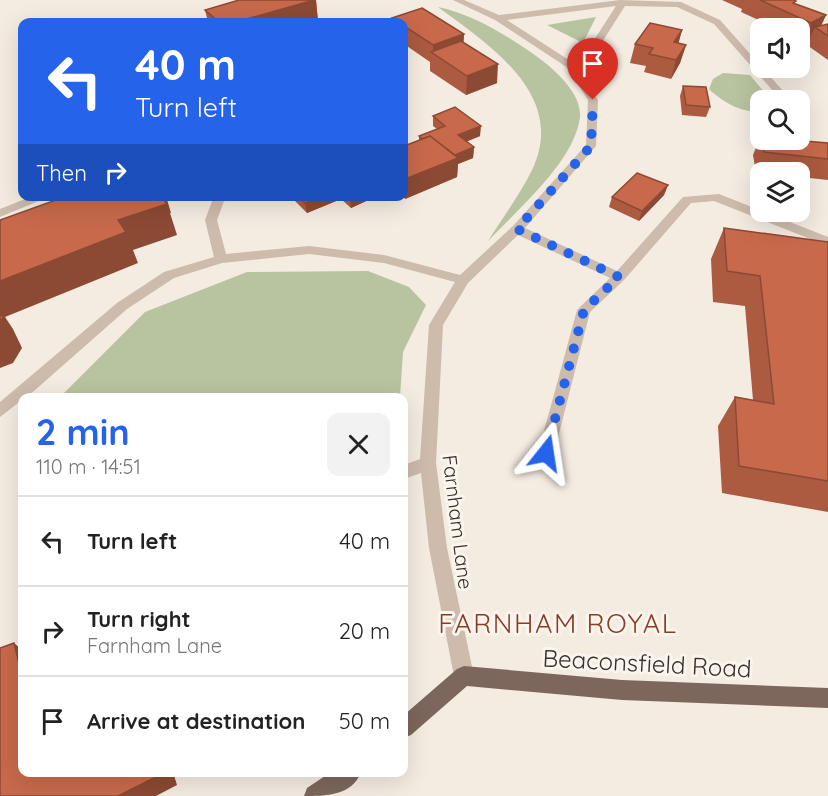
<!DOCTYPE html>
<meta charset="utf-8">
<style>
body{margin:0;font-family:Quicksand,sans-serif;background:#f2f2f2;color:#222;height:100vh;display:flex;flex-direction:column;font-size:22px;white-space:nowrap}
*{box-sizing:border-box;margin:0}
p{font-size:20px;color:#767676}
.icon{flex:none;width:33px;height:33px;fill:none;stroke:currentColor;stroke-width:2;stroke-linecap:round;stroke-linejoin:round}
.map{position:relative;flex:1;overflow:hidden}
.drawer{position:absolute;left:18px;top:393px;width:390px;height:384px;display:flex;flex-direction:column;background:#fff;border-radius:12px;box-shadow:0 6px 24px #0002}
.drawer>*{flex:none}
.hud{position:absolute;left:18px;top:18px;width:390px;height:183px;border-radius:12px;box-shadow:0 6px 24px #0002;background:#2563eb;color:#fff;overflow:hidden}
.buttons{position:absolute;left:750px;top:18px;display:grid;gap:12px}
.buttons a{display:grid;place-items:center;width:60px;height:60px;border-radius:12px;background:#fff;box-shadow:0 6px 24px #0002;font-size:30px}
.pin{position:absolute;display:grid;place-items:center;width:51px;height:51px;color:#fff;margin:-62px -26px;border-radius:50% 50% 50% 0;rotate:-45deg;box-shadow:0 0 6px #0007}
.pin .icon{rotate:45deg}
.me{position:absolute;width:66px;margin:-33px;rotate:15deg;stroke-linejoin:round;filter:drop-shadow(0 0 4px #0008)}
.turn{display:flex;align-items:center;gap:21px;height:126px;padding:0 18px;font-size:27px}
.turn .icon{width:78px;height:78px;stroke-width:2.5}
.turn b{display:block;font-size:42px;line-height:51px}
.then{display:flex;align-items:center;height:57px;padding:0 18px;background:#0003;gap:12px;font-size:22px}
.round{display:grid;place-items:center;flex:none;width:63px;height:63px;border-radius:12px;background:#f2f2f2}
.head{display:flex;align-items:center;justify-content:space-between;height:102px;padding:0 18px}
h1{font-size:36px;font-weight:700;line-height:45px;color:#2563eb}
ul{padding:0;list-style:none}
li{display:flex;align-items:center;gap:18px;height:90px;padding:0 18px;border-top:2px solid #e0e0e0}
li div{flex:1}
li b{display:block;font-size:22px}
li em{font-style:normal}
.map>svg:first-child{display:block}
</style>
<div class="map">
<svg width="828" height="796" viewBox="0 0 828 796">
<rect width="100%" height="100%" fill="#f4ebe1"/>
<g fill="#b8c4a0">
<path d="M438 7C471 14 501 32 529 51 548 64 582 90 580 117 575 161 517 210 488 241 502 218 520 195 532 170 568 95 489 45 438 7Z"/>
<polygon points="596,17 583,43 547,25"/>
<path d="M723 73 750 75 766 94V98L760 100V106L755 108 757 111C741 113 720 100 709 89L713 79Z"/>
<polygon points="368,271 409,287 426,305 403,352 400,397 60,397 145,312 247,272"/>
</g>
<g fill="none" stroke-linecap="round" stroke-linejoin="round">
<g fill="#cdbbac" fill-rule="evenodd">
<path d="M453 0H464L499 15 620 0 681 2 720 20 791 100H781L714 24 677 7 625 6 592 58 577 67 598 100 596 146 525 228 617 271 683 197 719 194 828 237V246L714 201 691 203 624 280 590 312 554 453 552 458 546 460 540 458 538 453 577 310 610 278 518 235 468 283 443 325 436 463 447 548 474 676 471 683 464 686 457 683 454 676 429 548 421 473 404 479V465L420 459 429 325 455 282 384 263 309 254 222 263 174 278 127 309 26 398H22V400L0 417V402L117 303 164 272 214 257 205 220 214 196H226L217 220 226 254 309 246 384 255 460 275 513 226 586 145 588 100 568 68 495 20ZM616 6 585 54 572 62 507 20Z"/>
<polygon points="33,196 51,196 0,217 0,209"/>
</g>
<g fill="#7d675c" fill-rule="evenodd">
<polygon points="464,666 622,680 828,688 828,708 622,700 467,686 411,735 404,738 404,715 457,669"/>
<path d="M331 772H361C352 796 325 796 304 796L307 788Z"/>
</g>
</g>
<g fill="#ac5a40">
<polygon points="239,0 316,0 318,22 208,22 205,10"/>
<polygon points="722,0 794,0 795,4 826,15 821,26 828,24 828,60 807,45 810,38 804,41 800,39 800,28 776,28 741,12 742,9"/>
<polygon points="392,18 464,34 463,42 497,83 466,95 430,71 430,62 404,44 404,22 392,22"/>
<polygon points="682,30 678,43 686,45 680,63 671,79 644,72 646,66 630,63 635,44"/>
<polygon points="683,86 710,107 706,117 682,115 680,96"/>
<polygon points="433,116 480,136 466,142 474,147 473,158 458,164 457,177 405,199 403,196 404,196 404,146 419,140 419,136 437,129 433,126"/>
<polygon points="760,138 760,140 793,140 828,143 828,180 800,177 800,172 756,172 753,155"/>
<polygon points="668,185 664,195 639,221 609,207 612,197"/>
<polygon points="290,196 377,196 351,208 341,199 307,213"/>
<polygon points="724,228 828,242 828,512 722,493 718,426 735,397 753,400 745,306 713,302 711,259"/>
</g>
<g fill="#8c4a34">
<polygon points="314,0 316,0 318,22 236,22"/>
<polygon points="826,15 819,30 815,27 810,38 804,41 811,23"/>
<polygon points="682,30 677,49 674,42"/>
<polygon points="464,34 463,53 433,54 433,45"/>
<polygon points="686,45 680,63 671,79 676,60"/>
<polygon points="498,64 497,83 466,95 467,76"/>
<polygon points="481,126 480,136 457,145 458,135"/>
<polygon points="474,147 473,158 458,164 457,177 405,199 405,179 447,159"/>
<polygon points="668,185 664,195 639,221 642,211"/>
<polygon points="156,196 166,196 171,213 170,213 177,235 133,250 138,263 5,317 13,329 22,348 13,363 0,368 0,281 118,220"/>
<polygon points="321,196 341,196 341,199 307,213 305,203"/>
<polygon points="352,196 377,196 351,208 350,197"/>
<polygon points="14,643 22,650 22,676"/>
<polygon points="161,772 173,772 177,785 156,796 118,796"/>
</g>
<g fill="#c8694b" stroke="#8c4a34" stroke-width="1.5">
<polygon points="239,0 314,0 236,22 219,22 205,10"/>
<polygon points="760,0 794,0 796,1 793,3 826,15 811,23"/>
<polygon points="422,8 464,34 433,45 404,26 404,22 399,22 392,18"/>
<polygon points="201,19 205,22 188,22"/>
<polygon points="650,23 682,30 674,42 686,45 676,60 649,54 653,48 635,44"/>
<polygon points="828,24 828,36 815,27"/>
<polygon points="461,41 498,64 467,76 431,52"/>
<polygon points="683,86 706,87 710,107 686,105"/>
<polygon points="455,107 481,126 458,135 474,147 455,155 430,136 422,139 419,136 445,126 433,116"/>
<polygon points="430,136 458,158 405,179 404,178 404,146"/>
<polygon points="762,140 793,140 828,143 828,159 764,152"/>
<polygon points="637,173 668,185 642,211 612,197"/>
<polygon points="67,196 161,196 167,204 118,220 126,232 0,281 0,220"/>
<polygon points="299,196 321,196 305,203"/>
<polygon points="724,228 828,242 828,481 739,466 735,397 774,404 760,276 727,271"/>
<polygon points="0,312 3,318 0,321"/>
<polygon points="14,643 22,676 22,772 161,772 162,774 118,796 0,796 0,648"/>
</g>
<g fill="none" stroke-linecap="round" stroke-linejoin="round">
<polyline stroke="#2563eb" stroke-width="10" stroke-dasharray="0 18" points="546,453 584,310 619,277 517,229 591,146 593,100"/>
</g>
<g text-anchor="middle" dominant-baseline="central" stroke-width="6" stroke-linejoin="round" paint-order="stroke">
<g font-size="20" fill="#3b302b" stroke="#fbf5ee">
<text transform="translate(458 522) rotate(83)">Farnham Lane</text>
</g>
<g font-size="24" fill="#3b302b" stroke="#fbf5ee">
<text transform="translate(647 663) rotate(3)">Beaconsfield Road</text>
</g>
<g font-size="27" letter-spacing="1.5" fill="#8c3b22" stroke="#fbf5ee">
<text x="558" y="623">FARNHAM ROYAL</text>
</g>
</g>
</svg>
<div class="buttons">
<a><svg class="icon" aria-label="sound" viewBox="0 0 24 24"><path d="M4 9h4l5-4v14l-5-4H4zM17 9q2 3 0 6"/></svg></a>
<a><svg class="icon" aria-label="search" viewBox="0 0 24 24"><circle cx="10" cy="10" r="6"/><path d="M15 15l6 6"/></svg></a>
<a><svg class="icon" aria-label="layers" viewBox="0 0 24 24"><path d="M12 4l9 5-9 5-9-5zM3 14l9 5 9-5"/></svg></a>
</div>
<div class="pin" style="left:593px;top:100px;background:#d93025"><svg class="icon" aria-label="arrive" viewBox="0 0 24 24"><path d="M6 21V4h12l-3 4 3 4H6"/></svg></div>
<svg class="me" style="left:546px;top:453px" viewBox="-20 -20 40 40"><path d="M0-17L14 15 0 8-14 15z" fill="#2563eb" stroke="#fff" stroke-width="4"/></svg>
<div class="hud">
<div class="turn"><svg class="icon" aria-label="left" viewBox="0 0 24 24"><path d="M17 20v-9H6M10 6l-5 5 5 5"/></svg><div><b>40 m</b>Turn left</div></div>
<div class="then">Then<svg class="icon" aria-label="right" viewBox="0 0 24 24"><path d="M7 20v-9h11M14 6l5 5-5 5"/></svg></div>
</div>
<section class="drawer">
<div class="head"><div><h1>2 min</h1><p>110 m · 14:51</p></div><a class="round"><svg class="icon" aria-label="close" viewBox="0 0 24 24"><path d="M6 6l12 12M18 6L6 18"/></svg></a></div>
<ul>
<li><svg class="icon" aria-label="left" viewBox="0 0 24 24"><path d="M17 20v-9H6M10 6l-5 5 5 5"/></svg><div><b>Turn left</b></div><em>40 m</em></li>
<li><svg class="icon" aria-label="right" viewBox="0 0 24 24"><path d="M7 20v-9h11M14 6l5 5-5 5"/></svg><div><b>Turn right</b><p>Farnham Lane</p></div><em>20 m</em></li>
<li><svg class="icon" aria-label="arrive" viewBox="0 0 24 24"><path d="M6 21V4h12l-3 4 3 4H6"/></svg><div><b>Arrive at destination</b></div><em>50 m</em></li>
</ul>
</section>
</div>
